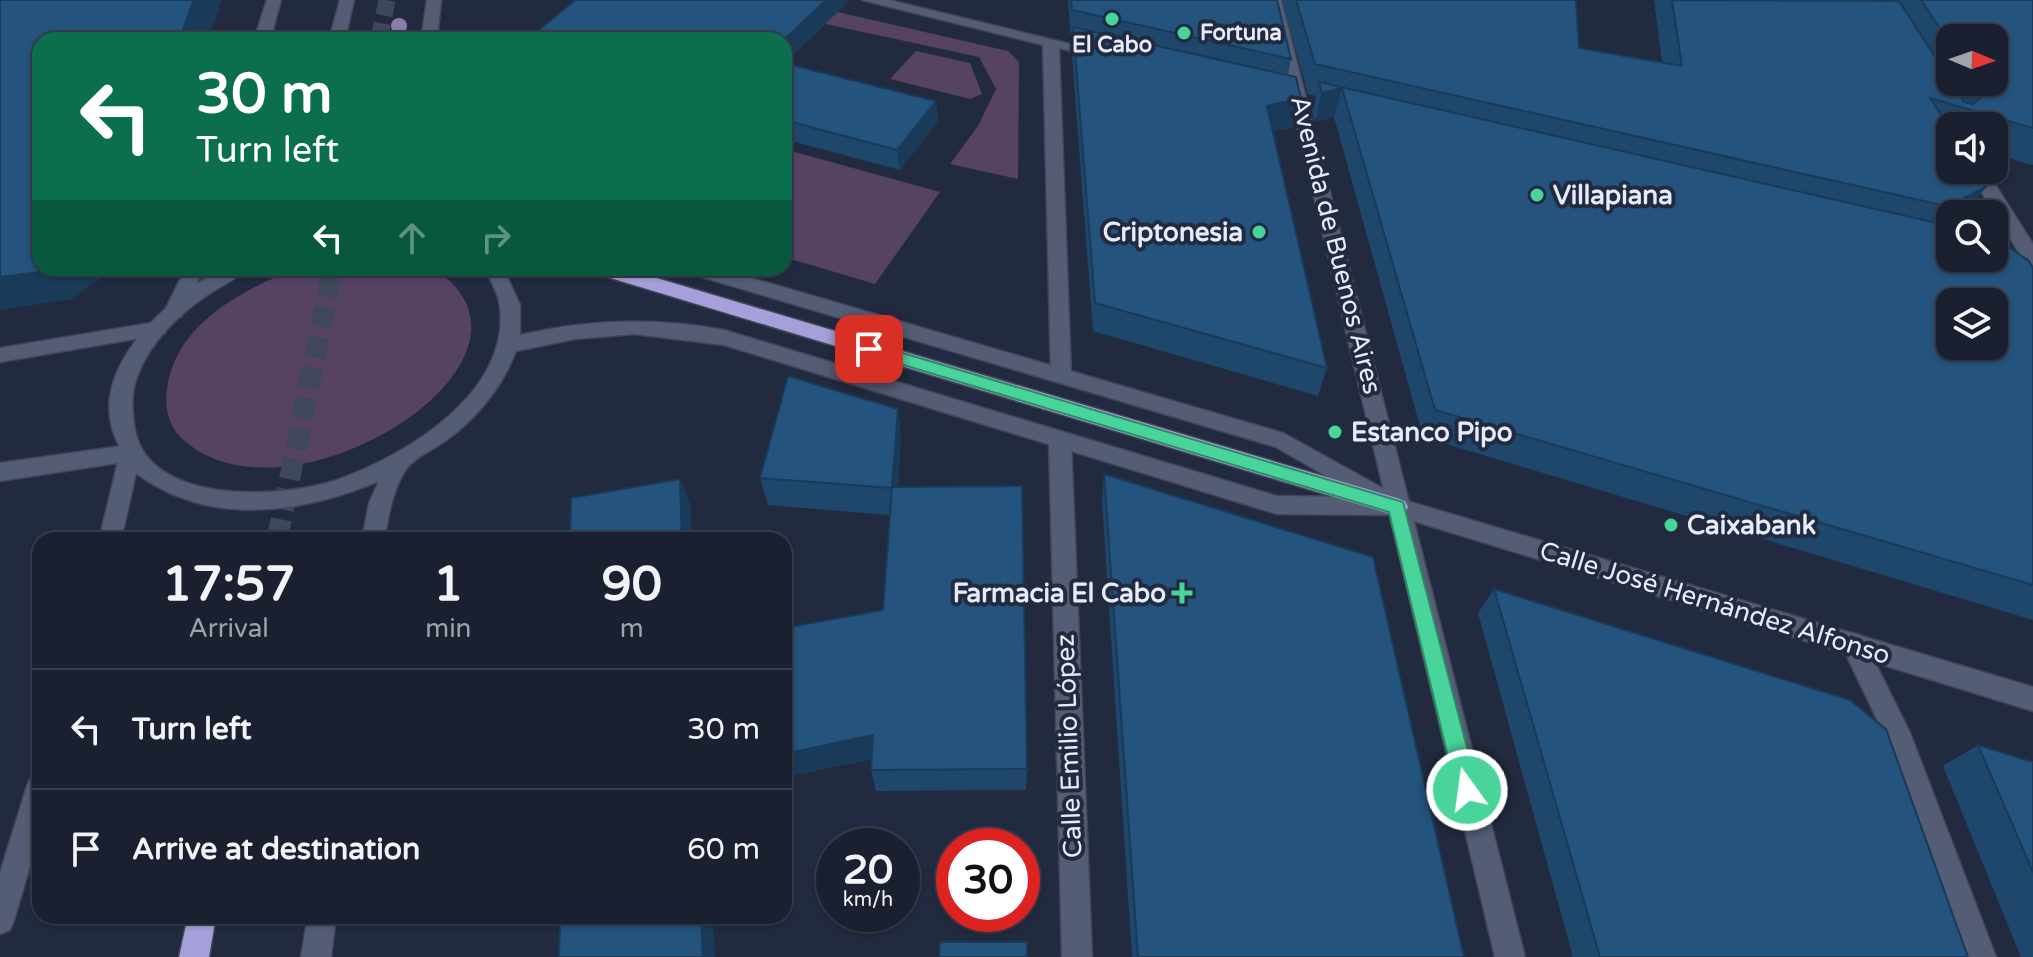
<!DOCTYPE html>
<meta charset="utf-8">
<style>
body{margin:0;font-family:"Varela Round",sans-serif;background:#272d3b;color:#f1f3f6;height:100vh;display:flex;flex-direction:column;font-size:30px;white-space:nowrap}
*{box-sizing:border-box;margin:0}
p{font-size:26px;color:#9fa3aa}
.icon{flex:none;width:44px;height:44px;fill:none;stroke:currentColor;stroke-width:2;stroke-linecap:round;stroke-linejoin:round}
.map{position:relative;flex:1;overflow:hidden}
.sheet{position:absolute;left:32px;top:532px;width:760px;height:392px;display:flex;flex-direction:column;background:#1a202f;border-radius:24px;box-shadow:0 2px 6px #0004,0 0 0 2px #383e4b}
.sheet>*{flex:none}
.banner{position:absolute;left:32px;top:32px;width:760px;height:244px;border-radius:24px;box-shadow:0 2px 6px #0004,0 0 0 2px #383e4b;background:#0b6e4f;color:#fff;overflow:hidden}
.needle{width:52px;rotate:92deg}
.buttons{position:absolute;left:1936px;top:24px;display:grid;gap:16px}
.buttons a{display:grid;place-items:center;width:72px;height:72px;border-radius:16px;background:#1a202f;box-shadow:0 2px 6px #0004,0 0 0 2px #383e4b;font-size:40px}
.speed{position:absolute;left:816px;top:828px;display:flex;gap:16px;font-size:40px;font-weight:700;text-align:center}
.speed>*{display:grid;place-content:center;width:104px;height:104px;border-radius:50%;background:#1a202f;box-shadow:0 2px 6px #0004,0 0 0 2px #383e4b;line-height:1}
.speed small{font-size:20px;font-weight:400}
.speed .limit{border:12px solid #d22;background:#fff;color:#111}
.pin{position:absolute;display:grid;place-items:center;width:68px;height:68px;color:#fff;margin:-34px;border-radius:16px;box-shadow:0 4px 12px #0006}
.me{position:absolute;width:88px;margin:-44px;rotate:346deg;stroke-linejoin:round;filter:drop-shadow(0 0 6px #0008)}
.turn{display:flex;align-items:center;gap:28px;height:168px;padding:0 32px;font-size:36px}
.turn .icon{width:104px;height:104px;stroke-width:2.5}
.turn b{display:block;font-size:56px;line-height:68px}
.lanes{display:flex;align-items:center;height:76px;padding:0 32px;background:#0003;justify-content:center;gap:40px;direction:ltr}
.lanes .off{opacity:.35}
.eta{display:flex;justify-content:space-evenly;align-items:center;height:136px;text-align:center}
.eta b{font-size:48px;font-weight:700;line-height:56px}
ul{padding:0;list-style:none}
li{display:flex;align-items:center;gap:24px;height:120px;padding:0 32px;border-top:2px solid #383e4b}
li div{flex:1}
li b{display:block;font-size:30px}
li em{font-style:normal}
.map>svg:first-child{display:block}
</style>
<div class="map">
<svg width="2033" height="957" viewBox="0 0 2033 957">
<rect width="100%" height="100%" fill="#222a3f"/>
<g fill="#564263">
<polygon points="715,0 785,0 1008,51 1019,62 1018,179 950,164 978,126 996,89 979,57"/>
<polygon points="916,51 970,63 982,94 970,99 890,79"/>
<polygon points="784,149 940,192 875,284 784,257"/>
<path d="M299 268H432C574 355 294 534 186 442 163 424 163 396 171 371 188 317 250 286 299 268Z"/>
</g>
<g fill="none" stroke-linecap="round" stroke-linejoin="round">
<polyline stroke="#3f475b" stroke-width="17" stroke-dasharray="17 8" stroke-linecap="butt" points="379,40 387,0"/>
<polyline stroke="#3f475b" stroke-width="21" stroke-dasharray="21 10" stroke-linecap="butt" points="277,540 333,268"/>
<defs>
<polygon id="pedestrian" points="862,0 889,0 1107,53 1099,58 1059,48 1071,375 1068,380 1061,383 1051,375 1043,45"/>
<g id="minor">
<polygon points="267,0 281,0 270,40 254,40"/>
<polygon points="1267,0 1281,0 1525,957 1495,957"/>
<polygon points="1968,170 1986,170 2033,244 2033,265 2026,264"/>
<polygon points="186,268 204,268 181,317 167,317 164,312"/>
<polygon points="157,322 167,329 164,334 0,362 0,348"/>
<polygon points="1060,432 1071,440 1092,957 1062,957 1049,440"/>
<polygon points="129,445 137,448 140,454 137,460 0,481 0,463"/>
<polygon points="1853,633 1862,636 1910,733 1996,957 1966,957 1885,736 1841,644 1844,636"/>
</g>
<g id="tertiary">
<polygon points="340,0 354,0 345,40 329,40"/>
<polygon points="427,0 441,0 437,40 421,40"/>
<path d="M222 268H246C239 278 223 285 212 292 181 312 150 341 137 377 131 393 132 408 134 424 143 506 281 499 337 480 407 455 510 393 500 307 499 294 490 280 485 268H503L520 305V335C589 319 654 317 724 330L1277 496 1362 497 1276 447 688 273 686 268H717L1283 433 1404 500 2033 687V711L1394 515 1277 514 724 345 634 334 575 339 516 351C502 387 479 416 448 439 436 448 415 457 407 468 392 489 389 516 384 540H362L369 503 379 481C300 514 208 527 136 473L121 540H99L121 449C78 376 165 300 222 268Z"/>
<polygon points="40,773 40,832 14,920 10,930 0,934 0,873 27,786 31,777"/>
<polygon points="308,916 336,916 331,957 301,957"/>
</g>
<g id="trunk">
<polygon points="592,268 623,268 1397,498 1405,501 1408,507 1405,513 1397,516 594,273"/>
<polygon points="188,916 216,916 209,957 179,957"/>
</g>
</defs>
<use href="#pedestrian" stroke="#404658" stroke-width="3"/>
<use href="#minor" stroke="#404658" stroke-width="3"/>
<use href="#tertiary" stroke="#404658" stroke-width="3"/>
<use href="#trunk" stroke="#404658" stroke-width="3"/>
<use href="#pedestrian" fill="#545d75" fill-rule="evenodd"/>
<use href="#minor" fill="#545d75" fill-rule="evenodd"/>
<use href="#tertiary" fill="#545d75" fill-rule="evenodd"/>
<use href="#trunk" fill="#a5a0d9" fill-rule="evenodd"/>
</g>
<circle fill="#8e7ca8" cx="399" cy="26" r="8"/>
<g fill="#1f476c" fill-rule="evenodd">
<polygon points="575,0 850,0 785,63 936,101 938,121 900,170 784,139 784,40"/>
<polygon points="1068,0 1277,0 1291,59 1288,75 1294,127 1273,132 1327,368 1318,396 1093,331 1072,55 1073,40 1071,39"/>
<path d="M1282 0H1576L1579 48 1662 62 1654 0H2033V164L2032 165 1994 154V126H1950V170L1986 187 1964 214H1950V223L1946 225 2033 268V620L1423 437 1334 117 1315 122 1312 111 1316 96 1308 94ZM1950 38 1994 82H1950Z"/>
<polygon points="898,409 901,437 898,487 1027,769 1026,790 876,791 871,770 872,759 784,777 784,628 883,610 890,515 768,505 760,478"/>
<polygon points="1104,474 1464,957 1132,957 1102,501"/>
<polygon points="1494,589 1968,957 1573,957 1478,613"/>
<polygon points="1978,745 2033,762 2033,957 2021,957 1943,766"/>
</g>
<g fill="#193a58">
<polygon points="194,0 222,0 208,40 179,40"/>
<polygon points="826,0 850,0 784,64 784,40"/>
<polygon points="1342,88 1334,117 1315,122 1322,93"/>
<polygon points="1301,98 1294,127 1262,135 1267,106"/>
<polygon points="936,101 938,121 900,170 897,150"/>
<polygon points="1986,187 1964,214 1950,214 1950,223 1937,229 1955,208 1950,205"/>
<polygon points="50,268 113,268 73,299 0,310 0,277"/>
<polygon points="898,409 901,437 896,514 892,487"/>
<polygon points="680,479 691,506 692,540 682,540"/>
<polygon points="873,735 879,757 784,777 784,754"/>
<polygon points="701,916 713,916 715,957 703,957"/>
</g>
<g fill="#24537d" stroke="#193a58" stroke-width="2" fill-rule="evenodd">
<polygon points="0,0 194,0 179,40 40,40 40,268 50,268 47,271 0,277"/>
<polygon points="575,0 826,0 784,40 527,40"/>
<polygon points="1071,0 1277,0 1291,59 1072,10"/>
<polygon points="1296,0 1576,0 1579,48 1682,66 1672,0 1899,1 1950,80 1950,82 1951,82 1964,102 1973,104 1984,95 1975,82 1994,82 1994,38 1950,38 1950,44 1921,0 2033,0 2033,128 1930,98 1950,129 1950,170 1975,170 1986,187 1950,205 1955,208 1315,64"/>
<polygon points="1073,27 1296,77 1301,98 1267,106 1327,368 1095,303"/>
<polygon points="784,63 936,101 897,150 784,120"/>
<path d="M1319 82 1950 226V258H1994V237L2029 261 2033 268V585L1435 410 1342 88 1322 93ZM1950 302H1994V346H1950Z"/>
<polygon points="788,376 898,409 892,487 1022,486 1027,769 871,770 873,735 784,754 784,628 883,610 892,488 760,478"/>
<polygon points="1104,474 1373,557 1464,957 1138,957"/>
<polygon points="680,479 682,540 570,540 571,498"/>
<polygon points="1494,589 1850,700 1886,729 1968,957 1600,957"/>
<polygon points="1978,745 2033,762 2033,872"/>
<polygon points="560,916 701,916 703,957 559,957"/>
<polygon points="940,942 1027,942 1027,957 939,957"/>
</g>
<polygon fill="#49d49c" stroke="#2f8a65" stroke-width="2" points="869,343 1403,502 1478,790 1475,797 1467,801 1459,797 1456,790 1389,512 864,353 861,349"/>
<g fill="#49d49c" stroke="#222a3f" stroke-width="3">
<circle cx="1112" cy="19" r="8"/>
<circle cx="1184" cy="33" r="8"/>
<circle cx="1537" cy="195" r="8"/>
<circle cx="1259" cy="232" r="8"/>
<circle cx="1335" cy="432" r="8"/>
<circle cx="1671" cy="525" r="8"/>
<path d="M1178 581h8v8h8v8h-8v8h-8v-8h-8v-8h8z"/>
</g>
<g text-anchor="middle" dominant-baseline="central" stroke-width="8" stroke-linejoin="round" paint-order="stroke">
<g font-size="22" font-weight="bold" fill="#e6ebfa" stroke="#222a3f" text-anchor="start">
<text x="1200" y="33">Fortuna</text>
<text x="1112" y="45" text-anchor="middle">El Cabo</text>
</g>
<g font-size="26" font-weight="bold" fill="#e6ebfa" stroke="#222a3f" text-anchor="start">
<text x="1553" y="195">Villapiana</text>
<text x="1243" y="232" text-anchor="end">Criptonesia</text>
<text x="1351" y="432">Estanco Pipo</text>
<text x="1687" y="525">Caixabank</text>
<text x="1166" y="593" text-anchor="end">Farmacia El Cabo</text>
</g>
<g font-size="26" fill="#e6ebfa" stroke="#222a3f">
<text transform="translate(1336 245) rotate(76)">Avenida de Buenos Aires</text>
<text transform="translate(1715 603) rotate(17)">Calle José Hernández Alfonso</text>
<text transform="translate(1069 746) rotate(-92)">Calle Emilio López</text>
</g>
</g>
</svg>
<div class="buttons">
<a><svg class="needle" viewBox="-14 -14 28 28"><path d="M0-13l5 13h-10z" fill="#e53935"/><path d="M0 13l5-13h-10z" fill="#9fa3aa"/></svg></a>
<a><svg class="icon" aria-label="sound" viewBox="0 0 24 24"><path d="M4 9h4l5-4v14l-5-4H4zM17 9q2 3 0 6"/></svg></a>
<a><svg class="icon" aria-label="search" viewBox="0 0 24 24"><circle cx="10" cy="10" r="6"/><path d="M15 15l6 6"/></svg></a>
<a><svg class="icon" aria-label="layers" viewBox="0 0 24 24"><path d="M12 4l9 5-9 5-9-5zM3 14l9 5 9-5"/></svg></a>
</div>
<div class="speed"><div>20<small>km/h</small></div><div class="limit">30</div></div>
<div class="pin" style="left:869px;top:349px;background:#d93025"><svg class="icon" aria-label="arrive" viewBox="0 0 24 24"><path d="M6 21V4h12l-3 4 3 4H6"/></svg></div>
<svg class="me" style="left:1467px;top:790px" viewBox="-20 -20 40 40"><circle r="17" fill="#49d49c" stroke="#fff" stroke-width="3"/><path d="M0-11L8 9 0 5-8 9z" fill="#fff"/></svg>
<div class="banner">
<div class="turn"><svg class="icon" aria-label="left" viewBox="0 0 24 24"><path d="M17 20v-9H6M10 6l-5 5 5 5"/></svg><div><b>30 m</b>Turn left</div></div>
<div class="lanes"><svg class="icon" aria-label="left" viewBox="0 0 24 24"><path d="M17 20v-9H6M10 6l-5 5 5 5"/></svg><svg class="icon off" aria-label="ahead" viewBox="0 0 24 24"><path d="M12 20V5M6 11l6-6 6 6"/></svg><svg class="icon off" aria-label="right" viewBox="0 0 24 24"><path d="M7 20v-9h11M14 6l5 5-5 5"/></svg></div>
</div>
<section class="sheet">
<div class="eta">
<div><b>17:57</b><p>Arrival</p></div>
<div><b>1</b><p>min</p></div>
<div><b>90</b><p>m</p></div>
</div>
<ul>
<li><svg class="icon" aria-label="left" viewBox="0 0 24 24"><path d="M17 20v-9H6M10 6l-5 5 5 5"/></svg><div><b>Turn left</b></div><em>30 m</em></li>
<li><svg class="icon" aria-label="arrive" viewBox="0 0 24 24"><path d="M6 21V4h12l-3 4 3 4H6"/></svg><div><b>Arrive at destination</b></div><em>60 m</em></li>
</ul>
</section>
</div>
